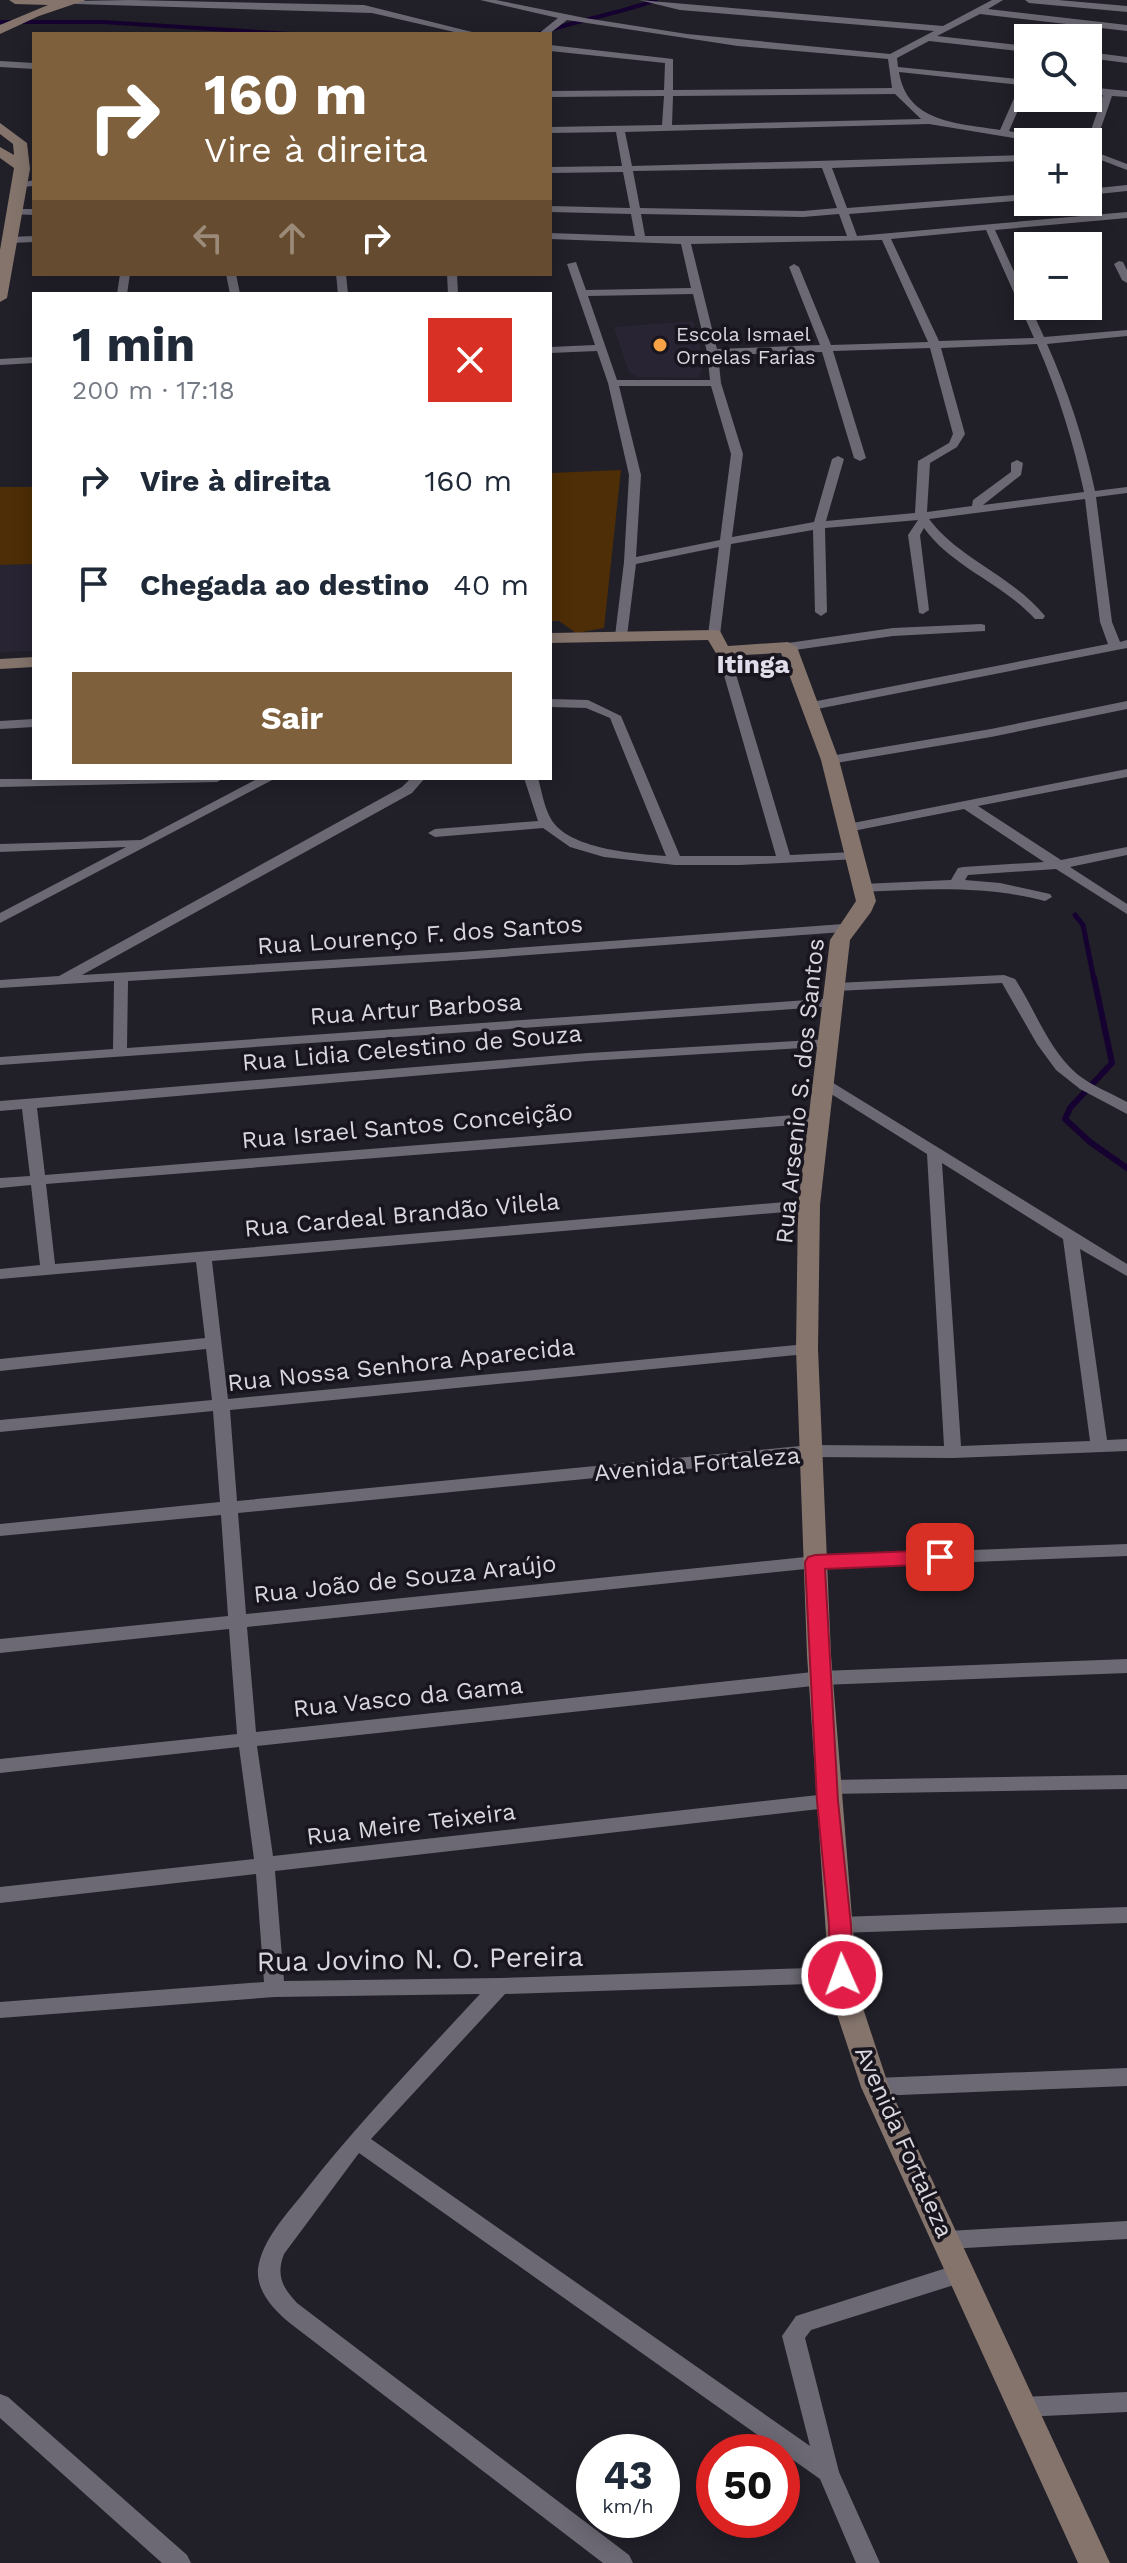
<!DOCTYPE html>
<html lang="pt">
<meta charset="utf-8">
<style>
body{margin:0;font-family:"Work Sans",sans-serif;background:#f2f2f3;color:#1f2937;height:100vh;display:flex;flex-direction:column;font-size:30px;white-space:nowrap}
*{box-sizing:border-box;margin:0}
p{font-size:26px;color:#747a83}
.icon{flex:none;width:44px;height:44px;fill:none;stroke:currentColor;stroke-width:2;stroke-linecap:round;stroke-linejoin:round}
.map{position:relative;flex:1;overflow:hidden}
.details{position:absolute;left:32px;top:292px;width:520px;height:488px;display:flex;flex-direction:column;background:#fff;border-radius:0px;box-shadow:0 4px 20px #0003}
.details>*{flex:none}
.guide{position:absolute;left:32px;top:32px;width:520px;height:244px;border-radius:0px;box-shadow:0 4px 20px #0003;background:#7f603d;color:#fff;overflow:hidden}
.fabs{position:absolute;left:1014px;top:24px;display:grid;gap:16px}
.fabs a{display:grid;place-items:center;width:88px;height:88px;border-radius:0px;background:#fff;box-shadow:0 4px 20px #0003;font-size:40px}
.speed{position:absolute;left:576px;top:2434px;display:flex;gap:16px;font-size:40px;font-weight:700;text-align:center}
.speed>*{display:grid;place-content:center;width:104px;height:104px;border-radius:50%;background:#fff;box-shadow:0 4px 20px #0003;line-height:1}
.speed small{font-size:20px;font-weight:400}
.speed .limit{border:12px solid #d22;background:#fff;color:#111}
.pin{position:absolute;display:grid;place-items:center;width:68px;height:68px;color:#fff;margin:-34px;border-radius:16px;box-shadow:0 4px 12px #0006}
.me{position:absolute;width:88px;margin:-44px;rotate:358deg;stroke-linejoin:round;filter:drop-shadow(0 0 6px #0008)}
.turn{display:flex;align-items:center;gap:28px;height:168px;padding:0 40px;font-size:36px}
.turn .icon{width:104px;height:104px;stroke-width:2.5}
.turn b{display:block;font-size:56px;line-height:68px}
.lanes{display:flex;align-items:center;height:76px;padding:0 40px;background:#0003;justify-content:center;gap:40px;direction:ltr}
.lanes .off{opacity:.35}
.round{display:grid;place-items:center;flex:none;width:84px;height:84px;border-radius:0px;background:#f2f2f3}
.head{display:flex;align-items:center;justify-content:space-between;height:136px;padding:0 40px}
h1{font-size:48px;font-weight:700;line-height:60px}
.button{display:flex;gap:16px;margin-top:auto;padding:16px 40px}
.button a{flex:1;height:92px;border-radius:0px;background:#7f603d;color:#fff;font-size:32px;font-weight:700;line-height:92px;text-align:center}
ul{padding:0;list-style:none}
li{display:flex;align-items:center;gap:24px;height:104px;padding:0 40px}
li div{flex:1}
li b{display:block;font-size:30px}
li em{font-style:normal}
.map>svg:first-child{display:block}
</style>
<div class="map">
<svg width="1127" height="2563" viewBox="0 0 1127 2563">
<rect width="100%" height="100%" fill="#211f28"/>
<g fill="#292433">
<polygon points="693,321 704,363 699,378 637,377 629,372 614,327"/>
<polygon points="34,564 34,651 0,652 0,565"/>
</g>
<g fill="#4e2e06">
<polygon points="621,470 604,628 576,633 559,621 550,621 550,473"/>
<polygon points="0,487 34,487 34,564 0,565"/>
</g>
<g fill="none" stroke-linecap="round" stroke-linejoin="round">
<g stroke="#160230" stroke-width="4">
<polyline points="0,22 103,22 291,34"/>
<path d="M538 34C577 20 617 14 656 0"/>
</g>
<polyline stroke="#160230" stroke-width="5" points="1075,915 1083,925 1094,980"/>
<polyline stroke="#160230" stroke-width="6" points="1094,978 1112,1063 1070,1108 1065,1119 1090,1142 1127,1168"/>
<g fill="#6c6974" fill-rule="evenodd">
<polygon points="131,0 364,5 480,34 463,34 372,13 76,4 72,1"/>
<path d="M480 0H496L585 18 687 34 890 54 934 31 680 10 639 0 943 26 992 0H1003L988 9 1127 25V31L980 14 937 36 1028 46V52L929 41 897 58 898 67 1028 80V87L1009 131 1060 142H1038L929 124 625 132 632 166 1028 155V161L832 168 847 208 1028 194V200L849 214 857 236 1127 212V218L995 230 1044 337 1127 330V336L1047 344C1068 391 1084 440 1095 491L1127 487V493L1096 497 1112 622 1120 642 1127 640V648L812 710 806 706 812 702 1108 644 1100 622 1085 499 929 519C960 560 1013 576 1045 616L1043 619H1035C1002 583 952 567 924 528L920 535 929 610 923 614 919 613 908 535 918 520 825 528 827 612 821 616 815 612 813 530 731 544 720 635 714 639 708 635 719 547 636 564 627 636 621 640 617 639 615 636 624 562 629 475 608 383 597 351 550 353V347L595 345 567 264 576 262 586 290 691 288 681 244 550 239V233L635 236 631 214 550 212V206L630 208 623 172 550 173V167L622 166 616 132 550 133V127L662 125 664 96 550 97V91L664 90 665 63 550 51V45L673 59V90L892 88 888 59 738 46 567 20 549 34H538L558 18ZM899 72 1020 85 1000 130C958 123 907 123 899 72ZM895 94 921 119 672 125 673 96ZM822 168 837 208 803 211 640 208 633 171ZM641 214 803 217 839 214 847 236H645ZM986 230 1034 338 939 341 891 239ZM882 240 928 342 831 345 799 267 794 264 789 267 820 345 717 349 691 244ZM693 294 707 352 710 380H617L588 296ZM1037 344C1058 392 1073 441 1084 492L983 505 1021 475 1023 463 1017 460 1011 463V472L973 500 972 506 927 512 930 463 957 447 965 434 941 348ZM930 348 953 434 949 443 918 461 915 513 826 521 844 459 838 456 832 459 814 522 732 537 743 454 721 383 718 355 822 352 854 458 860 461 866 458 833 351ZM619 386H711L731 454 720 540 636 557 641 475Z"/>
<polygon points="1025,0 1058,0 1127,6 1127,12 1029,3"/>
<polygon points="1088,52 1127,57 1127,63 1088,58"/>
<polygon points="0,61 34,63 34,69 0,67"/>
<polygon points="1088,87 1127,91 1127,97 1112,96 1093,151 1127,164 1127,170 1088,155 1087,142 1103,95 1088,93"/>
<polygon points="34,180 34,186 21,187 16,184"/>
<polygon points="1127,185 1127,191 1088,195 1088,189"/>
<polygon points="16,209 34,209 34,215 12,214 12,210"/>
<polygon points="34,236 34,242 10,243 5,240 10,237"/>
<polygon points="1119,261 1123,262 1127,270 1127,283 1122,280 1114,264"/>
<polygon points="120,274 130,274 127,294 117,294"/>
<polygon points="226,274 236,274 240,294 230,294"/>
<polygon points="336,274 346,274 348,294 338,294"/>
<polygon points="447,274 457,274 458,294 448,294"/>
<polygon points="34,357 34,363 0,365 0,359"/>
<polygon points="981,624 985,625 985,631 893,636 788,651 782,647 788,643 893,628"/>
<path d="M723 647 729 651 790 855 853 852 858 853V859L740 865H675L604 857 570 847 543 828 435 837 428 833 435 829 538 821 524 778H538C542 792 544 807 551 819 568 849 635 854 666 856L610 718 586 708 550 707V699L588 700 621 716 680 856H776L717 651Z"/>
<polygon points="1127,701 1127,709 991,737 830,764 823,760 830,756 991,729"/>
<polygon points="34,719 34,727 0,729 0,721"/>
<path d="M1127 769V777L978 806 1061 860 1127 847V855L1070 867 1127 904V914L1056 869 968 875 965 880 1000 883 1050 894 1052 897 1045 901C984 885 925 889 862 892L855 888 862 884 951 880 958 868 963 867 1044 862 964 809 848 832 843 831V825Z"/>
<polygon points="224,778 217,782 0,787 0,779"/>
<polygon points="259,778 276,778 0,923 0,913 126,847 0,852 0,844 141,840"/>
<polygon points="411,778 425,778 412,793 82,975 461,952 843,924 850,928 843,932 461,960 128,981 127,1048 835,998 842,1002 835,1006 0,1065 0,1057 113,1049 114,981 0,988 0,980 59,976 402,787"/>
<path d="M1004 975 1015 979C1036 1011 1048 1049 1077 1074 1092 1086 1111 1093 1127 1102V1114L1080 1089 1056 1070 1037 1044 1002 983 836 991 829 987 836 983Z"/>
<path d="M829 1039 834 1040 836 1043 834 1046 588 1061 37 1108 45 1175 819 1113 827 1118 819 1123 46 1184 55 1264 809 1200 817 1205 809 1210 212 1261 228 1399 807 1344 815 1349 807 1354 230 1410 237 1501 810 1445 944 1446 927 1154 820 1087 818 1084 820 1081H830L1127 1264V1276L1080 1249 1107 1440 1127 1439V1451L953 1458 810 1457 238 1513 246 1614 815 1556 1127 1544V1556L815 1568 247 1627 256 1732 822 1671 1127 1659V1673L822 1685 257 1746 273 1856 827 1794 821 1792 819 1787 821 1782 828 1780 1127 1775V1789L830 1794 835 1796 837 1801 835 1806 828 1808 275 1871 284 1981 500 1978 842 1967 849 1969 852 1975 849 1981 842 1983 505 1994 371 2139 810 2446 782 2336 796 2316 962 2263 970 2266 973 2273 970 2280 811 2330 805 2338 839 2472 880 2563H856L820 2479 359 2153 284 2254C276 2275 282 2287 297 2303L629 2555 633 2563H603L291 2324C275 2311 256 2292 258 2269 262 2239 288 2213 305 2191 359 2122 420 2059 480 1994L275 1997 0 2018V2002L264 1982 256 1874 0 1903V1887L254 1859 239 1747 0 1773V1759L237 1734 229 1629 0 1653V1639L228 1616 221 1515 0 1536V1524L220 1502 213 1411 0 1432V1420L212 1400 206 1349 0 1371V1359L205 1338 196 1262 0 1279V1269L40 1265 31 1185 0 1188V1178L30 1176 22 1109 0 1111V1101L588 1053ZM942 1163 1063 1239 1090 1441 961 1446Z"/>
<polygon points="1127,1907 1127,1923 840,1933 833,1931 830,1925 833,1919 840,1917"/>
<polygon points="1127,2068 1127,2086 875,2096 868,2093 865,2087 868,2081 875,2078"/>
<polygon points="1127,2221 1127,2239 948,2249 940,2247 937,2240 940,2233 948,2231"/>
<polygon points="1127,2392 1127,2412 1023,2417 1015,2414 1012,2407 1015,2400 1023,2397"/>
<polygon points="0,2394 8,2397 187,2555 191,2563 162,2563 0,2418"/>
</g>
<g fill="#84746c" fill-rule="evenodd">
<polygon points="9,0 86,0 39,16 0,34 0,25 48,5 15,4"/>
<polygon points="0,123 27,143 30,169 7,298 0,302 0,250 14,168 0,158 0,147 14,155 13,144 0,134"/>
<polygon points="714,630 720,631 728,646 788,642 797,647 839,760 876,901 871,912 850,940 820,1205 818,1349 831,1655 858,1993 889,2087 1110,2563 1078,2563 861,2087 830,1993 807,1655 796,1349 798,1205 830,940 856,901 821,760 781,653 723,656 717,655 708,640 550,643 550,633"/>
<polygon points="34,657 34,667 0,669 0,659"/>
</g>
</g>
<polygon fill="#e11d48" stroke="#92132f" stroke-width="2" points="940,1550 947,1552 950,1557 947,1562 940,1564 825,1569 838,1801 851,1925 853,1975 850,1981 842,1984 834,1981 830,1975 829,1925 817,1801 805,1562 808,1557 815,1555"/>
<circle fill="#f5a345" stroke="#18151e" stroke-width="3" cx="660" cy="345" r="8"/>
<g text-anchor="middle" dominant-baseline="central" stroke-width="7" stroke-linejoin="round" paint-order="stroke">
<g font-size="20" fill="#d8d7dd" stroke="#18151e" text-anchor="start">
<text x="676" y="334">Escola Ismael<tspan x="676" dy="23">Ornelas Farias</tspan></text>
</g>
<g font-size="24" fill="#d8d7dd" stroke="#18151e">
<text transform="translate(420 935) rotate(-4)">Rua Lourenço F. dos Santos</text>
<text transform="translate(416 1009) rotate(-4)">Rua Artur Barbosa</text>
<text transform="translate(412 1048) rotate(-5)">Rua Lidia Celestino de Souza</text>
<text transform="translate(800 1091) rotate(-84)">Rua Arsenio S. dos Santos</text>
<text transform="translate(407 1126) rotate(-5)">Rua Israel Santos Conceição</text>
<text transform="translate(402 1215) rotate(-5)">Rua Cardeal Brandão Vilela</text>
<text transform="translate(401 1365) rotate(-6)">Rua Nossa Senhora Aparecida</text>
<text transform="translate(697 1464) rotate(-5)">Avenida Fortaleza</text>
<text transform="translate(405 1579) rotate(-6)">Rua João de Souza Araújo</text>
<text transform="translate(408 1697) rotate(-6)">Rua Vasco da Gama</text>
<text transform="translate(411 1824) rotate(-7)">Rua Meire Teixeira</text>
<text transform="translate(904 2142) rotate(66)">Avenida Fortaleza</text>
</g>
<g font-size="26" font-weight="bold" fill="#e1ddea" stroke="#18151e">
<text x="753" y="664">Itinga</text>
</g>
<g font-size="28" fill="#d8d7dd" stroke="#18151e">
<text transform="translate(420 1959) rotate(-1)">Rua Jovino N. O. Pereira</text>
</g>
</g>
</svg>
<div class="fabs">
<a><svg class="icon" aria-label="search" viewBox="0 0 24 24"><circle cx="10" cy="10" r="6"/><path d="M15 15l6 6"/></svg></a>
<a>+</a>
<a>−</a>
</div>
<div class="speed"><div>43<small>km/h</small></div><div class="limit">50</div></div>
<div class="pin" style="left:940px;top:1557px;background:#d93025"><svg class="icon" aria-label="arrive" viewBox="0 0 24 24"><path d="M6 21V4h12l-3 4 3 4H6"/></svg></div>
<svg class="me" style="left:842px;top:1975px" viewBox="-20 -20 40 40"><circle r="17" fill="#e11d48" stroke="#fff" stroke-width="3"/><path d="M0-11L8 9 0 5-8 9z" fill="#fff"/></svg>
<div class="guide">
<div class="turn"><svg class="icon" aria-label="right" viewBox="0 0 24 24"><path d="M7 20v-9h11M14 6l5 5-5 5"/></svg><div><b>160 m</b>Vire à direita</div></div>
<div class="lanes"><svg class="icon off" aria-label="left" viewBox="0 0 24 24"><path d="M17 20v-9H6M10 6l-5 5 5 5"/></svg><svg class="icon off" aria-label="ahead" viewBox="0 0 24 24"><path d="M12 20V5M6 11l6-6 6 6"/></svg><svg class="icon" aria-label="right" viewBox="0 0 24 24"><path d="M7 20v-9h11M14 6l5 5-5 5"/></svg></div>
</div>
<section class="details">
<div class="head"><div><h1>1 min</h1><p>200 m · 17:18</p></div><a class="round" style="background:#d93025;color:#fff"><svg class="icon" aria-label="close" viewBox="0 0 24 24"><path d="M6 6l12 12M18 6L6 18"/></svg></a></div>
<ul>
<li><svg class="icon" aria-label="right" viewBox="0 0 24 24"><path d="M7 20v-9h11M14 6l5 5-5 5"/></svg><div><b>Vire à direita</b></div><em>160 m</em></li>
<li><svg class="icon" aria-label="arrive" viewBox="0 0 24 24"><path d="M6 21V4h12l-3 4 3 4H6"/></svg><div><b>Chegada ao destino</b></div><em>40 m</em></li>
</ul>
<div class="button"><a>Sair</a></div>
</section>
</div>
